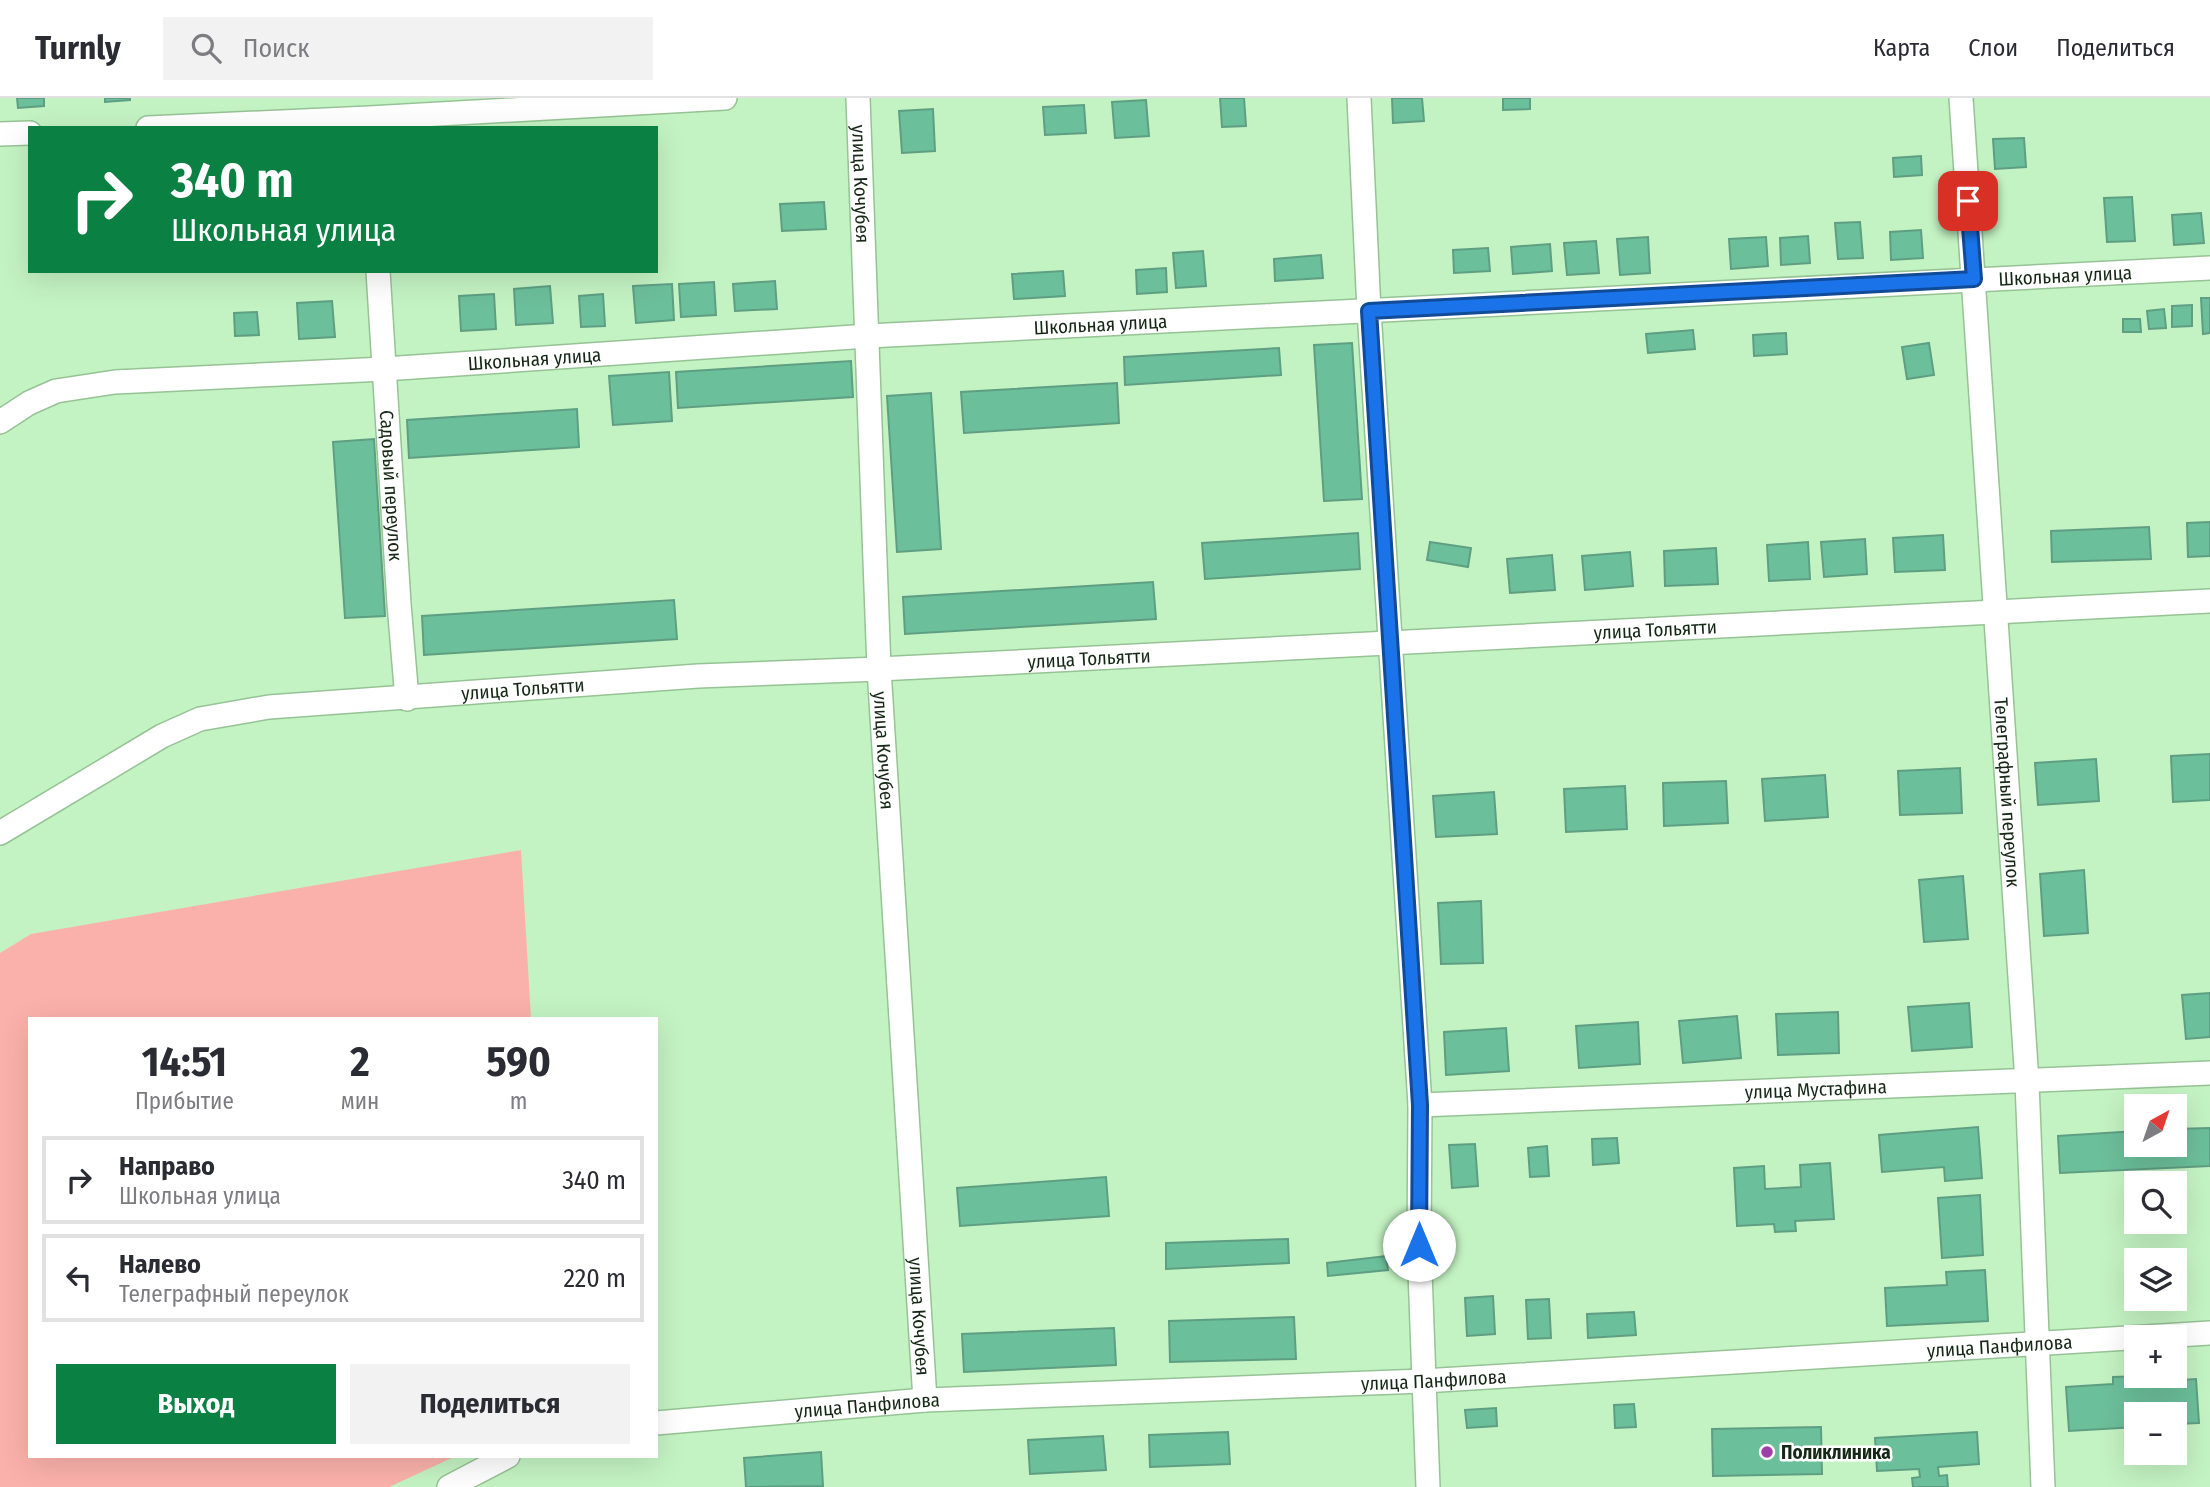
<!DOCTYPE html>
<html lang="ru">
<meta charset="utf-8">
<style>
body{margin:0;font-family:"Fira Sans Condensed",sans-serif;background:#f2f2f3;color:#2b2b33;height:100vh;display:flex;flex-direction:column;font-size:26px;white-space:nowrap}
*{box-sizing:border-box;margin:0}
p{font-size:23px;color:#7c7c81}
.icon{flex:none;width:38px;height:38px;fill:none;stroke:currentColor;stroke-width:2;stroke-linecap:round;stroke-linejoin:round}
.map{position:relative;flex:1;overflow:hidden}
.side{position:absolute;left:28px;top:919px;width:630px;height:441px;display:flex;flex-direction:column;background:#fff;border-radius:0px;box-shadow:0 7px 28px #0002}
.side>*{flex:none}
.top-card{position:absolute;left:28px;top:28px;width:630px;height:147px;border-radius:0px;box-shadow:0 7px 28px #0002;background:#0b8043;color:#fff;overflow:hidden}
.needle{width:46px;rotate:40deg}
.tools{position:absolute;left:2124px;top:996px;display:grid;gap:14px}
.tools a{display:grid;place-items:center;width:63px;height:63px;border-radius:0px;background:#fff;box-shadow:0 7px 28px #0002;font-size:35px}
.pin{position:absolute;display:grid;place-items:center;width:60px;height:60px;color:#fff;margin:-30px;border-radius:14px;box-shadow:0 4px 10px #0006}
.me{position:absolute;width:77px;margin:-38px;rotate:0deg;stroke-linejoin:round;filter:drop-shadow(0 0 5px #0008)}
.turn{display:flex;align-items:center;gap:24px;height:147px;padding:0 28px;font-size:32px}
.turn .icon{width:91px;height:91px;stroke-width:2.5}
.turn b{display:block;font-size:49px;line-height:60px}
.eta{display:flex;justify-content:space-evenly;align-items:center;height:119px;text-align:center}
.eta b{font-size:42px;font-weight:700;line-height:49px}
.action{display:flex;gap:14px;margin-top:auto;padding:14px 28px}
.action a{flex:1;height:80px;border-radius:0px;background:#0b8043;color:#fff;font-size:28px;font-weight:700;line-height:80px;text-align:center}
.action a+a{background:#f2f2f3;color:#2b2b33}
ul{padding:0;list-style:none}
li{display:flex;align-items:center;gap:21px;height:88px;margin:0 14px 10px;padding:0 14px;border:4px solid #e1e1e2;border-radius:0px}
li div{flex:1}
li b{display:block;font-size:26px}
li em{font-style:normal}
header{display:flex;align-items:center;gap:42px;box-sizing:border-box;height:98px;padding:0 35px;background:#fff;border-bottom:2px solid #e1e1e2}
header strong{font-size:33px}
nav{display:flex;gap:38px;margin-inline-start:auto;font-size:24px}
.search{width:490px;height:63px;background:#f2f2f3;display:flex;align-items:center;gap:18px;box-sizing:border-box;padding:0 24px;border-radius:0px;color:#7c7c81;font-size:26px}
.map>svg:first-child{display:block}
</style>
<header>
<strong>Turnly</strong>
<div class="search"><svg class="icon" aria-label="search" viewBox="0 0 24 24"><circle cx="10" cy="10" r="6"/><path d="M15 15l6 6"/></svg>Поиск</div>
<nav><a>Карта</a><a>Слои</a><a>Поделиться</a></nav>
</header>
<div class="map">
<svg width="2210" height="1389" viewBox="0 0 2210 1389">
<rect width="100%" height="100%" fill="#c4f3c3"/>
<polygon fill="#fbb1ab" points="521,752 531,920 30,920 30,1358 456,1358 389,1389 0,1389 0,855 31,836"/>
<g fill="#6cbf9b" stroke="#5e9f83" stroke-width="2">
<polygon points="17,0 44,0 44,8 18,10"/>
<polygon points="105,0 130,0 130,2 105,4"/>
<polygon points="1220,0 1244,0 1246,28 1222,29"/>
<polygon points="1392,0 1422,0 1424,23 1393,25"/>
<polygon points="1503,0 1530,0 1530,11 1503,12"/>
<polygon points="1146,2 1149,38 1115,40 1112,4"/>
<polygon points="1084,7 1086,35 1045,37 1043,9"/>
<polygon points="933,11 935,53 902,55 899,13"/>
<polygon points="2024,40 2026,69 1995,71 1993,41"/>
<polygon points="1921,58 1922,77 1894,79 1893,60"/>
<polygon points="2132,99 2135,143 2107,144 2104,100"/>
<polygon points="824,104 826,131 782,133 780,106"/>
<polygon points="2201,115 2204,145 2174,147 2172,117"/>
<polygon points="1860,124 1863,160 1838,161 1835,125"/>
<polygon points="1921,132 1923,160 1891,162 1890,134"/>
<polygon points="1808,138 1810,165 1781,167 1780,140"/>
<polygon points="1648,139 1650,175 1620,177 1617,141"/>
<polygon points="1766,139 1768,168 1731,171 1729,141"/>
<polygon points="1596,143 1599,175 1567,177 1564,145"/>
<polygon points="1550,146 1552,173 1513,176 1511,149"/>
<polygon points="1488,150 1490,173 1454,175 1453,152"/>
<polygon points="1203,153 1206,188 1176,190 1173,155"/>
<polygon points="1321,157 1323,180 1275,183 1274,161"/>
<polygon points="1166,170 1167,194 1137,196 1136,172"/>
<polygon points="1063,173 1065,198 1014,201 1012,176"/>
<polygon points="775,183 777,211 735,213 733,186"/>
<polygon points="714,184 716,217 681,219 679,186"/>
<polygon points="672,186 674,222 636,225 633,188"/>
<polygon points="550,188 553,225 516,227 514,191"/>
<polygon points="494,196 496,231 461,233 459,198"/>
<polygon points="603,196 605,228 581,229 579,198"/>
<polygon points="2201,200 2210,200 2210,235 2203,236"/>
<polygon points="332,203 335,239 299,241 297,205"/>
<polygon points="2192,207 2192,228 2172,229 2172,208"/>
<polygon points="2164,211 2166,230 2149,231 2147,213"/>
<polygon points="257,214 259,237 235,238 234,215"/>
<polygon points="2123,221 2140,221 2141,234 2123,234"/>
<polygon points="1693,232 1695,251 1648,255 1646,236"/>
<polygon points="1786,235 1787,256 1754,258 1753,237"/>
<polygon points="1352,245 1362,401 1324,403 1314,247"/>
<polygon points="1929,245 1934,277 1907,281 1902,249"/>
<polygon points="1279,250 1281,277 1125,287 1124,259"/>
<polygon points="851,263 853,299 678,310 676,274"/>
<polygon points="669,274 672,323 613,327 609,278"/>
<polygon points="1117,285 1119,325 964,335 961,294"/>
<polygon points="931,295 941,451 897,454 887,298"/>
<polygon points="577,311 579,349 409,360 407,322"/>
<polygon points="374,341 385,518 345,520 333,344"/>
<polygon points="2210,424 2210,458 2188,459 2187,425"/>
<polygon points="2149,429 2151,461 2052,464 2051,433"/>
<polygon points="1358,435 1360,471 1205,481 1202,445"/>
<polygon points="1943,437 1945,472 1895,474 1893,440"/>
<polygon points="1865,441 1867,476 1824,479 1821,444"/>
<polygon points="1430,444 1471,450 1468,469 1427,462"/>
<polygon points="1808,444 1810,481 1769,483 1767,447"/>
<polygon points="1716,450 1718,486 1665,488 1664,453"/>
<polygon points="1630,454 1633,488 1585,492 1582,458"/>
<polygon points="1552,457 1555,492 1510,495 1507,461"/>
<polygon points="1153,484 1156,521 905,536 903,499"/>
<polygon points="674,502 677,541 424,557 422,518"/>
<polygon points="2210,656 2210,702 2173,704 2171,658"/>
<polygon points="2096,661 2099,703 2038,707 2035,665"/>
<polygon points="1960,670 1962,715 1900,717 1898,673"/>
<polygon points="1825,677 1828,719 1765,723 1762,681"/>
<polygon points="1726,683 1728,725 1664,728 1663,685"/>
<polygon points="1625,688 1627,731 1566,734 1564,691"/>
<polygon points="1494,694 1497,736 1436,739 1433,698"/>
<polygon points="2084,772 2088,835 2044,838 2040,776"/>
<polygon points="1963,778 1968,841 1924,844 1919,782"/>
<polygon points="1481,803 1483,865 1441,866 1438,805"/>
<polygon points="2210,895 2210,939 2186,941 2182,897"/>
<polygon points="1969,905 1972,949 1912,953 1908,909"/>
<polygon points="1838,914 1839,955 1778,957 1776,916"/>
<polygon points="1737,918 1741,960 1683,965 1679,923"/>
<polygon points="1638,924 1640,966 1579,970 1576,928"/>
<polygon points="1506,930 1509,973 1446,977 1444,934"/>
<polygon points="1978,1029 1982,1080 1945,1083 1944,1069 1882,1074 1879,1037"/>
<polygon points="2210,1030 2210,1068 2060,1075 2058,1038 2137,1033 2137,1046 2175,1046 2175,1031"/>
<polygon points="1617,1040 1619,1065 1593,1067 1592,1041"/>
<polygon points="1475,1046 1478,1088 1452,1090 1449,1047"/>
<polygon points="1547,1048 1549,1078 1530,1079 1528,1050"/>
<polygon points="1830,1065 1834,1121 1795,1123 1796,1133 1775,1134 1774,1126 1737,1128 1734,1070 1764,1068 1765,1091 1801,1089 1800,1067"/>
<polygon points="1106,1079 1109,1118 960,1128 957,1090"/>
<polygon points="1980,1097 1983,1157 1942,1160 1938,1100"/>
<polygon points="1288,1141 1289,1165 1166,1171 1166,1145"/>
<polygon points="1386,1158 1388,1172 1328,1178 1327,1165"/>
<polygon points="1985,1172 1988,1223 1887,1228 1885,1190 1947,1187 1946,1174"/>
<polygon points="1493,1198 1495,1236 1467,1238 1465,1200"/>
<polygon points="1549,1201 1551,1240 1528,1241 1526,1202"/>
<polygon points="1634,1214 1636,1237 1588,1240 1587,1216"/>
<polygon points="1294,1219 1296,1261 1170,1264 1169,1223"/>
<polygon points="1114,1230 1116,1267 964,1274 962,1236"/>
<polygon points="2143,1278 2147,1278 2148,1284 2196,1281 2199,1325 2175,1326 2175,1316 2137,1316 2137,1329 2069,1333 2066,1289 2113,1286 2113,1279"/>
<polygon points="1634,1306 1636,1329 1615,1330 1614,1307"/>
<polygon points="1496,1310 1497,1328 1467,1330 1465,1312"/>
<polygon points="1821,1329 1822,1376 1713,1378 1712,1331"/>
<polygon points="1228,1334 1230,1366 1150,1369 1149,1337"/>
<polygon points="1977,1334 1979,1366 1938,1369 1939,1378 1947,1377 1948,1389 1913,1389 1912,1380 1920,1379 1919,1371 1877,1373 1875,1340"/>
<polygon points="1103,1338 1106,1372 1030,1376 1028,1342"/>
<polygon points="821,1354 823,1388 746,1389 744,1360"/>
</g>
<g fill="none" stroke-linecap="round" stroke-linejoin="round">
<defs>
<g id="minor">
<path id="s1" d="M858 0 879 571 925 1302"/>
<polyline points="1359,0 1369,213 1420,1007 1419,1147 1428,1389"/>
<path id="s2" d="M1961 0 2027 984 2043 1389"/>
<polyline points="148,30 369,20 725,0"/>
<polyline points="0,36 30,35"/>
<path id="s3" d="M378 173 399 506 407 601"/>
<path id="s4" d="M0 324 29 305 56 293 115 284 384 271 868 238 2210 170"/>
<path id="s5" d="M0 735 162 638 200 621 269 609 698 578 879 571 2210 503"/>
<path id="s6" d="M1420 1007 2210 975"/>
<path id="s7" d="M656 1325 925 1302 1423 1283 2210 1235"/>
<polyline points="449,1389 508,1358"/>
</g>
</defs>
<use href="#minor" stroke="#96c395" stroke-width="26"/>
<use href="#minor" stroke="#fff" stroke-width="23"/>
</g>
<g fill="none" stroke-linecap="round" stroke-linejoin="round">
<defs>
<polyline id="route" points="1419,1147 1420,1007 1369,213 1974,181 1968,103"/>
</defs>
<use href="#route" stroke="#114b97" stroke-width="18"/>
<use href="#route" stroke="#1a73e8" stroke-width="12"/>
</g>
<circle fill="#9f3fa7" stroke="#fff" stroke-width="2.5" cx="1767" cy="1354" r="7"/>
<g text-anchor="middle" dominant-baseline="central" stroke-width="5" stroke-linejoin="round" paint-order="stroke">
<g font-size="19" fill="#152715" stroke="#fff">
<text stroke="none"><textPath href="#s1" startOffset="86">улица Кочубея</textPath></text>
<text stroke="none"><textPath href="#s4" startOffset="2077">Школьная улица</textPath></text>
<text stroke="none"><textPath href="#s4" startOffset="1111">Школьная улица</textPath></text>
<text stroke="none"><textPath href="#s4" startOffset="544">Школьная улица</textPath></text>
<text stroke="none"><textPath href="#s3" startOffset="215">Садовый переулок</textPath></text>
<text stroke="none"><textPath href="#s5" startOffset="1689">улица Тольятти</textPath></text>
<text stroke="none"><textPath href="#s5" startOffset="1122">улица Тольятти</textPath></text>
<text stroke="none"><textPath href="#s5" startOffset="555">улица Тольятти</textPath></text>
<text stroke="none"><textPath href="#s1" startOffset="653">улица Кочубея</textPath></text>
<text stroke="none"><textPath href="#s2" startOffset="696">Телеграфный переулок</textPath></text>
<text stroke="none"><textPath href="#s6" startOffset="396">улица Мустафина</textPath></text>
<text stroke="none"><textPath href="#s1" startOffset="1220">улица Кочубея</textPath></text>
<text stroke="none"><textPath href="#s7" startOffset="1346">улица Панфилова</textPath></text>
<text stroke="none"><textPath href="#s7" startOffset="779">улица Панфилова</textPath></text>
<text stroke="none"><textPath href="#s7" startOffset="212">улица Панфилова</textPath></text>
</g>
<g font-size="19" font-weight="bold" fill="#152715" stroke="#fff" text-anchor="start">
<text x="1781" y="1354">Поликлиника</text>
</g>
</g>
</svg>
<div class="tools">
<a><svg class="needle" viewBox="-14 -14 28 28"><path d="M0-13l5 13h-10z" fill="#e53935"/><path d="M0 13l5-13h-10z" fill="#7c7c81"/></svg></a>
<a><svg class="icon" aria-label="search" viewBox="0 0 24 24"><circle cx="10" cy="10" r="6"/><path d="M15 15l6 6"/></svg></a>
<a><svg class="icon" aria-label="layers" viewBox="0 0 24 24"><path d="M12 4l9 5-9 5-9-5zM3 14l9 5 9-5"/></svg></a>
<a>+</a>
<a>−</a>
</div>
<div class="pin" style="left:1968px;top:103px;background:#d93025"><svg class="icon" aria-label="arrive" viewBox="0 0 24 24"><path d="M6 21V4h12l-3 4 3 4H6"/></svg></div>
<svg class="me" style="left:1419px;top:1147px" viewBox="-20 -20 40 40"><circle r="19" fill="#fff"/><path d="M0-13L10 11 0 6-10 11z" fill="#1a73e8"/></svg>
<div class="top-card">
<div class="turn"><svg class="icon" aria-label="right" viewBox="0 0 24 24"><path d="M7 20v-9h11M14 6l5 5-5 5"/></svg><div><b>340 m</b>Школьная улица</div></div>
</div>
<section class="side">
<div class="eta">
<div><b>14:51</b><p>Прибытие</p></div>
<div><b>2</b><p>мин</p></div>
<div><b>590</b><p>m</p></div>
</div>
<ul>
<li><svg class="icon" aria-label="right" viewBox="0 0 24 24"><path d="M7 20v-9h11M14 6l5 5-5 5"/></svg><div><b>Направо</b><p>Школьная улица</p></div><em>340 m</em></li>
<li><svg class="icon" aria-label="left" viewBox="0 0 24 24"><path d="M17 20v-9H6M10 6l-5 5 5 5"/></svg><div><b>Налево</b><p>Телеграфный переулок</p></div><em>220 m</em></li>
</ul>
<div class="action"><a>Выход</a><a>Поделиться</a></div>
</section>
</div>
